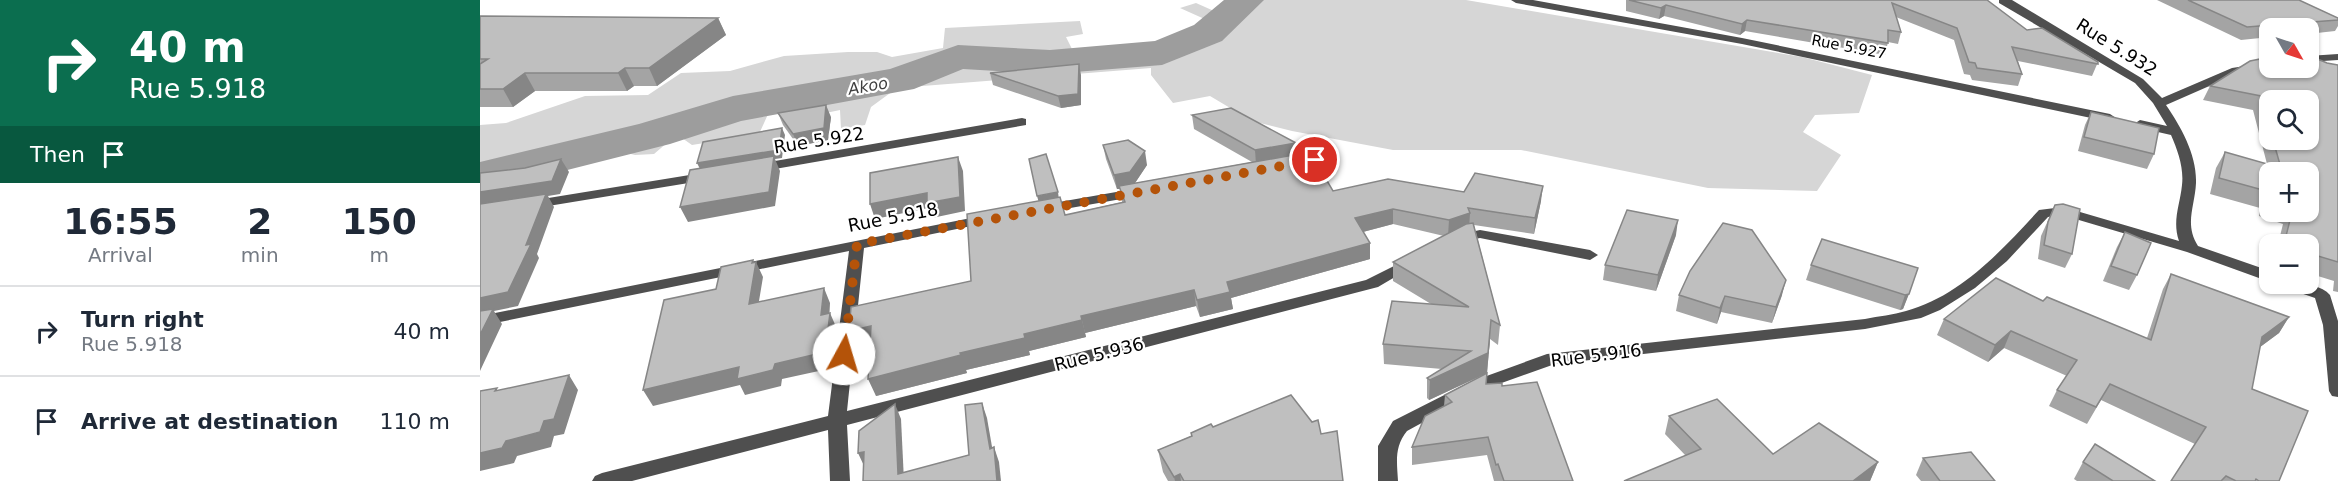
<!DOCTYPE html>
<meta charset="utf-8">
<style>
body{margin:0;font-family:"DejaVu Sans",sans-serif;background:#f2f2f3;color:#1f2937;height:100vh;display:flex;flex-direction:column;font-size:22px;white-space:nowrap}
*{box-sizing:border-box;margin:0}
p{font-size:20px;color:#747a83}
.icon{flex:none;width:33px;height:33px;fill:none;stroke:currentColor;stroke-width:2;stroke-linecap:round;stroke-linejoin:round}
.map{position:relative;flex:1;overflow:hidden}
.drawer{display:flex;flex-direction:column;background:#fff;width:480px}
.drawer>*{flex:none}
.hud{background:#0b6e4f;color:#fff;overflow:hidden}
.needle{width:39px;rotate:129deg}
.controls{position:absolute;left:1779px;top:18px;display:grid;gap:12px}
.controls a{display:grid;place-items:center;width:60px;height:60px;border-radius:12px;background:#fff;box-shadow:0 2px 4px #0004;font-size:30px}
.pin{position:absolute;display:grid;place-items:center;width:51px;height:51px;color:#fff;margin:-26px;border:3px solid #fff;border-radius:50%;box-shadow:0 2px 6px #0007}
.me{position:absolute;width:66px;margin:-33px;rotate:6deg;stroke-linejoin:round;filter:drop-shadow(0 0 4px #0008)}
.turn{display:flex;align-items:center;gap:21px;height:126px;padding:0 30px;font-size:27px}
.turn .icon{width:78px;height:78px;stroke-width:2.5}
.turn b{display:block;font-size:42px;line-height:51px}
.then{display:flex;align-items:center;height:57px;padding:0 30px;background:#0003;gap:12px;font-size:22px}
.eta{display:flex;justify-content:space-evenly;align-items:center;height:102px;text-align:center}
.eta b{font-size:36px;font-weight:700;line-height:42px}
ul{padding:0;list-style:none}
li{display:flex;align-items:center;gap:18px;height:90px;padding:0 30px;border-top:2px solid #e0e1e3}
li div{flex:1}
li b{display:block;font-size:22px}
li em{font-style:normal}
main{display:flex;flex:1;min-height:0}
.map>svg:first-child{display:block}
</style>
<main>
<section class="drawer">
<div class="hud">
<div class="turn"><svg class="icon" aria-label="right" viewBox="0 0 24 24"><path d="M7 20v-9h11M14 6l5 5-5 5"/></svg><div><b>40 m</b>Rue 5.918</div></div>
<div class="then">Then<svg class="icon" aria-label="arrive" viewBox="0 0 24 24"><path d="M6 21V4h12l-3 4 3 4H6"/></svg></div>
</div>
<div class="eta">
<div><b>16:55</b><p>Arrival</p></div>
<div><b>2</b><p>min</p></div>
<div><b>150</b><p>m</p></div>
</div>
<ul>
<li><svg class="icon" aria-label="right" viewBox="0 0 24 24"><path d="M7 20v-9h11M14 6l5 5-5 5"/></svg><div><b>Turn right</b><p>Rue 5.918</p></div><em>40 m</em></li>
<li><svg class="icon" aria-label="arrive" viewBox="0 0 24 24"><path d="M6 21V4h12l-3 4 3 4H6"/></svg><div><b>Arrive at destination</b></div><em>110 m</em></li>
</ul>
</section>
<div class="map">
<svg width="1858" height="481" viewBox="0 0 1858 481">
<rect width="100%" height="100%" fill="#fff"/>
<polygon fill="#d6d6d6" points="755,0 986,0 1322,57 1392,75 1379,113 1335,115 1323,132 1361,155 1337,191 1228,188 1041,150 913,150 812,131 772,121 730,96 693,103 671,75 671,68 417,88 391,107 385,125 361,129 360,110 341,114 337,102 289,112 279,134 212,145 202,138 188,142 174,154 155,155 143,152 96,159 0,183 0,125 26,123 105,96 168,95 201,73 250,71 304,56 368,52 397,52 412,57 463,48 465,28 600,21 603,34 586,37 596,57 651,49 664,54 705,40 729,21 700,8 716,3 734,11"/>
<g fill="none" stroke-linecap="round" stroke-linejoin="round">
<polygon fill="#9d9d9d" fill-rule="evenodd" points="744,0 784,0 742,41 682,65 570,74 483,69 434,89 261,121 190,144 0,192 0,162 159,124 253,96 410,69 478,45 570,50 675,41 714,25"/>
<g fill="#4f4f4f" fill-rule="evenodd">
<polygon points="1031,0 1053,0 1262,38 1630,114 1636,118 1630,122 1262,44 1036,3"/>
<path d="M1519 0H1532L1663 79 1682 98 1752 68 1790 62V68H1794L1759 73 1686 105C1701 127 1717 155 1716 183 1715 206 1704 224 1718 246L1790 271V282L1707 252 1582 215 1568 217 1527 261 1495 288 1460 310 1441 318 1385 329 1075 364 1002 390 927 431C914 447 917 462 918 481H898V446L913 421 990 382 1067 354 1385 319C1399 316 1413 315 1426 311 1481 296 1522 250 1559 210L1583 207 1699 241C1692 221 1700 205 1702 185 1704 168 1698 151 1691 135L1656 127 1654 124 1660 120 1687 126 1673 103 1655 83 1519 3Z"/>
<polygon points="1858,54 1858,60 1828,62 1828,56"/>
<polygon points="542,118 546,119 546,125 278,172 271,168 278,164"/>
<polygon points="228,172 233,173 235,176 233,179 50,209 43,205 50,201"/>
<polygon points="659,188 664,189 666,192 664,195 562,213 555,209 562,205"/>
<polygon points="506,215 513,219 511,222 384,248 367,411 886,280 924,261 934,261 937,264 898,287 367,425 370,481 350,481 348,430 152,481 112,481 115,476 122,473 348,416 369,251 0,326 0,316"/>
<polygon points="1000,230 1110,250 1118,255 1110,260 1000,238 977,243 970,239 972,236"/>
<path d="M1801 284C1815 283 1840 283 1850 295L1858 321V397L1852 396 1849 391 1843 325 1835 298 1803 287Z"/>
</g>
</g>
<g fill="#a4a4a4" fill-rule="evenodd">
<polygon points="1146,0 1507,0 1547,30 1618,62 1612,76 1538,61 1542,74 1538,86 1492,80 1490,75 1484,74 1474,40 1416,17 1421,32 1418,44 1408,42 1405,55 1265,31 1260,35 1184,16 1179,19 1146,11"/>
<polygon points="1677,0 1819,0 1858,18 1858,26 1855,31 1828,34 1828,28 1790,28 1790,37 1761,40"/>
<polygon points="0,16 238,18 246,35 177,86 154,86 147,91 55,91 33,107 0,107"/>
<path d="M1790 51V68L1847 63 1858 65V292L1853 291 1854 281 1828 273V244H1798L1803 224 1779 216 1780 208 1730 194 1736 168 1745 152 1787 164 1773 110 1723 100 1730 86 1786 58ZM1790 100 1828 140H1790ZM1790 172 1828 212H1790Z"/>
<polygon points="510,73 601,75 601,105 581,108 513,85"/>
<polygon points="1611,112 1674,154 1667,169 1598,151 1605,125"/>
<polygon points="298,113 351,117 348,140 318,146 303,125"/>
<polygon points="712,115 816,143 817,154 853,191 984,192 1061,201 1054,234 994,225 1020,325 1018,345 1010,339 1006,384 1022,386 1093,481 1014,481 1007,455 932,465 932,447 964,406 965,395 1003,375 949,400 947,398 947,378 962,369 904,364 903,344 951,304 913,281 913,262 964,236 913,224 883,232 890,259 751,298 753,309 720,317 716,306 605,333 606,337 549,351 550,355 486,370 487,373 396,396 390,344 376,348 369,331 491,281 579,197 585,215 642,202 640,189 637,189 626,159 623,145 667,165 655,183 772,162 714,129"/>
<polygon points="1575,205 1592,254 1585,268 1558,259 1561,236"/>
<polygon points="1645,232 1657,275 1649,290 1623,281 1637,247"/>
<polygon points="1196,235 1176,291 1123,280 1125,265"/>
<polygon points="1331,265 1438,268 1423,309 1420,310 1326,280"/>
<polygon points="1691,274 1809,317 1799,333 1780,347 1772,389 1799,481 1691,481 1715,444 1621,400 1607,424 1569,406 1577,390 1587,376 1524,348 1508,362 1457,335 1464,319 1563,301 1667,338 1683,289"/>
<polygon points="1199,295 1302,295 1292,323 1241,312 1237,324 1196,311"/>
<polygon points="1189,416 1293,454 1398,462 1390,481 1144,481 1206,456 1185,434"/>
<polygon points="733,427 841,434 863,481 688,481 683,472 678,450 711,436 711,433"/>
<polygon points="1443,458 1515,481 1441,481 1436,475"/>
<polygon points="1603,462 1675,481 1597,481 1594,479"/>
</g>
<g fill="#868686">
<polygon points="1186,5 1184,16 1179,19 1181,8"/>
<polygon points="238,18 246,35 177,86 169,68"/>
<polygon points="1267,20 1265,31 1260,35 1262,24"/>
<polygon points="599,64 601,75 601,105 581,108 578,96"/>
<polygon points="145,68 154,86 147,91 138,73"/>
<polygon points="45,73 55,91 33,107 23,89"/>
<polygon points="346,105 351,117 348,140 318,146 313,134"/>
<polygon points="302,128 305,135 302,158 295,159 300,171 295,206 208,222 200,207 221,171 217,163"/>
<polygon points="816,143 817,157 776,164 775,150"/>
<polygon points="665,151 667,165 653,186 639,186 640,189 637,189 634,175"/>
<polygon points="478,157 483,171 485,211 452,218 448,208 395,219 390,204 447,193"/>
<polygon points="81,159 89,172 80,194 68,196 74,207 57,254 59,258 38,306 14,311 22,324 0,371 0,192"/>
<polygon points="1063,186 1061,201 1054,234 1055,218"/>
<polygon points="578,192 579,200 559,203 557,196"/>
<polygon points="913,209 913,224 875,234 875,218"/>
<polygon points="990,213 989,229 968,236 969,220"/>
<polygon points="1198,220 1196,235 1176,291 1178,275"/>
<polygon points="890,243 890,259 751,298 753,309 720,317 717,300 747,282"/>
<polygon points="273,260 276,266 276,262 283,277 276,319 269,304"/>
<polygon points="1306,280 1302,295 1292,323 1296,307"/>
<polygon points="344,288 350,303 349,323 350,313 357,329 354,353 349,354 348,369 302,379 301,386 265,395 260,385 173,406 163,390 259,367 295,364 341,315"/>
<polygon points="714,290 716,306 605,333 601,316"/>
<polygon points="1429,294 1423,309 1420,310 1425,295"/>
<polygon points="1245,296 1241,312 1237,324 1240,308"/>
<polygon points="1809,317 1799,333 1772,353 1782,337"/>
<polygon points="602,320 606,337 549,351 550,355 486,370 487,373 396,396 388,379 544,334"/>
<polygon points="391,326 398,343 376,348 369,331"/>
<polygon points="1531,331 1524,348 1508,362 1515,345"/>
<polygon points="1010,339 1007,373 949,400 950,380"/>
<polygon points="89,375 98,390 84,434 74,436 71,447 37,456 34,463 0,471 0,453 64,421"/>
<polygon points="502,403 507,418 515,464 510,449"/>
<polygon points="415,404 421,419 424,481 418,474"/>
<polygon points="514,447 519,462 521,481 517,481"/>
<polygon points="384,452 385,468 378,453"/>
<polygon points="1398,462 1390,481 1373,481"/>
<polygon points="700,474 701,481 695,481 694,477"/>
</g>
<g fill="#bfbfbf" stroke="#868686" stroke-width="1.5">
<polygon points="1149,0 1507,0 1547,30 1562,28 1618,62 1618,64 1532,47 1542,74 1497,68 1495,63 1489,62 1477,28 1412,3 1421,32 1408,30 1408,43 1267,20 1262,24 1186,5 1181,8"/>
<polygon points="1708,0 1819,0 1858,18 1858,20 1767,27"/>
<polygon points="0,16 238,18 169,68 145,68 138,73 45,73 23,89 0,89 0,64 8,59 0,59"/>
<polygon points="1828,55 1847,63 1858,65 1858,262 1828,253 1828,244 1804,244 1812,212 1828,212 1828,172 1790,172 1790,192 1739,178 1745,152 1801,168 1793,140 1828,140 1828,100 1790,100 1790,126 1781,96 1730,86 1770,61 1790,57 1790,68 1828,68"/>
<polygon points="599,64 598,94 578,96 510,73"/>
<polygon points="346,105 344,128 313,134 298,113"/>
<polygon points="751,108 816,143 775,150 712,115"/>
<polygon points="1611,112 1679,128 1674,154 1604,137"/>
<polygon points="302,128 299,150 217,163 223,142"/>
<polygon points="648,140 665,151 650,172 634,175 623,145"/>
<polygon points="830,152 853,191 908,179 984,192 995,173 1063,186 1055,218 988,208 990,213 969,220 913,209 875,218 890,243 747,282 750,292 717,300 714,290 601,316 602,320 544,334 545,338 480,353 481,355 388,379 391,326 369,331 371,307 491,281 487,214 580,197 585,215 645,202 639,186"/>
<polygon points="566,154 578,192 557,196 549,159"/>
<polygon points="294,156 289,192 200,207 210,170"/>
<polygon points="478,157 480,197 447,203 447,193 390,204 390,173"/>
<polygon points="81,159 72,181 0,192 0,173 45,168"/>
<polygon points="66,194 46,245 51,244 28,292 0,298 0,204"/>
<polygon points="1583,204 1600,209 1592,254 1564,245 1568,222 1575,205"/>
<polygon points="1147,210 1198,220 1178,275 1125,265"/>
<polygon points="993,223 1020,325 1011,320 1008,353 950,380 947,378 991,351 903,344 912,301 989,307 913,262 986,224"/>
<polygon points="1243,223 1272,230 1306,280 1296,307 1245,296 1240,308 1199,295 1210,271"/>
<polygon points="1645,232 1671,243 1657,275 1631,266"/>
<polygon points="1342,239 1438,268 1429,294 1425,295 1331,265"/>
<polygon points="273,260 272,263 276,262 269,304 344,288 341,315 350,313 347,337 342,338 341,353 295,364 293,370 257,379 259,367 163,390 184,300 236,289 241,267"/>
<polygon points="1691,274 1809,317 1782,337 1772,389 1828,411 1799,481 1779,481 1776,479 1775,481 1756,481 1746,476 1741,481 1691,481 1726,427 1630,384 1616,407 1577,390 1597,360 1531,331 1515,345 1464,319 1516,278 1563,301 1567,297 1671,340"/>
<polygon points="13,309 0,335 0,311"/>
<polygon points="1007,373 1006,384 1022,383 1022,386 1057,382 1093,481 1024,481 1018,464 1016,465 1008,437 932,447 945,416 972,402 965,395"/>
<polygon points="89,375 74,419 64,421 60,432 26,441 22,448 0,453 0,391 17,388 15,391"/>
<polygon points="811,395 832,422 838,420 841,434 857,431 863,481 704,481 700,474 694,477 678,450 712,436 711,433 731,424 733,427"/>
<polygon points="1237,399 1293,454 1339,423 1398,462 1373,481 1144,481 1221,449 1189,416"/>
<polygon points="502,403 510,449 514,447 517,481 383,481 384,452 378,453 379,431 415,404 418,474 489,455 485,405"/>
<polygon points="1615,444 1675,481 1633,481 1603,462"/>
<polygon points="1491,452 1515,481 1460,481 1443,458"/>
</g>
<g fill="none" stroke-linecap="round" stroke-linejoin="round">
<polyline stroke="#b45309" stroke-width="10" stroke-dasharray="0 18" points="364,354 377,244 835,160"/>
</g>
<g text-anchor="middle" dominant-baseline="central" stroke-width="4.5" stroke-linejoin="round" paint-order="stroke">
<g font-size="15" fill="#000" stroke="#fff">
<text transform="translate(1369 47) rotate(11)">Rue 5.927</text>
</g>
<g font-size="16" font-style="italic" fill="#3e3e3e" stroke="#fff">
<text transform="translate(388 86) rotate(-10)">Akoo</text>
</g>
<g font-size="18" fill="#000" stroke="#fff">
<text transform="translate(1637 47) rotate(32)">Rue 5.932</text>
<text transform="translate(339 140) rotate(-9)">Rue 5.922</text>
<text transform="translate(413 217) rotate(-11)">Rue 5.918</text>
<text transform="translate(619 354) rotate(-14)">Rue 5.936</text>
<text transform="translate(1116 355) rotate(-7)">Rue 5.916</text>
</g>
</g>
</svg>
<div class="controls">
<a><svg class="needle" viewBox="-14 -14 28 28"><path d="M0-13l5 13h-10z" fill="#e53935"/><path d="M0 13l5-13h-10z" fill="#747a83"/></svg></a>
<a><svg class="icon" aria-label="search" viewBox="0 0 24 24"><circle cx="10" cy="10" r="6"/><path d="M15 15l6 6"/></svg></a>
<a>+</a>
<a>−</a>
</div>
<div class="pin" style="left:835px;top:160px;background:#d93025"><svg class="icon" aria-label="arrive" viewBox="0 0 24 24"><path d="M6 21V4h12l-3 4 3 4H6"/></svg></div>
<svg class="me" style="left:364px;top:354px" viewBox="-20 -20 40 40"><circle r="19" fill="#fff"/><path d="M0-13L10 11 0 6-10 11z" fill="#b45309"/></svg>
</div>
</main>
